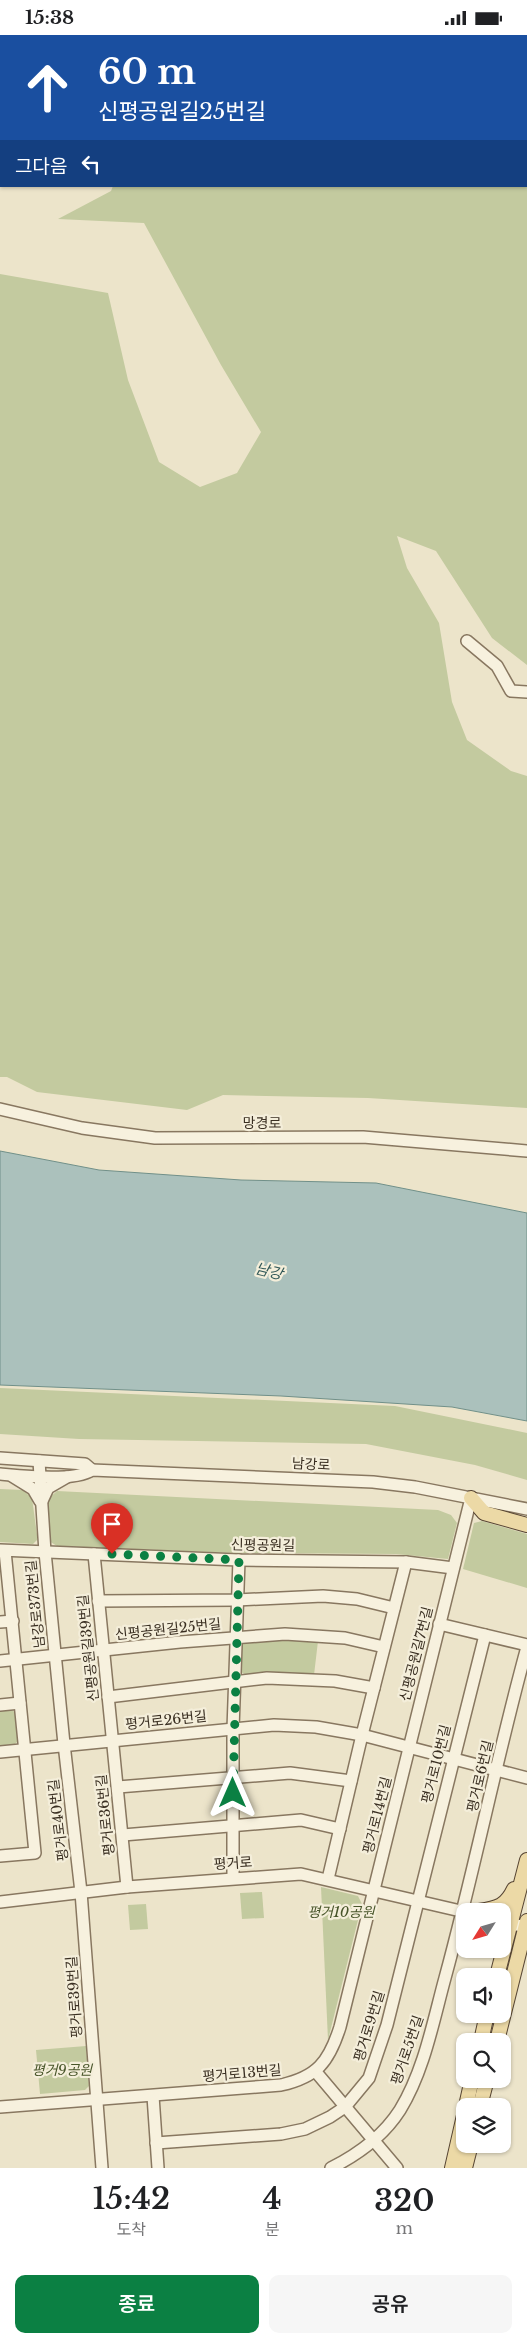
<!DOCTYPE html>
<html lang="ko">
<meta charset="utf-8">
<style>
body{margin:0;font-family:"Libre Baskerville","Noto Sans KR",serif;background:#f6f6f6;color:#202124;height:100vh;display:flex;flex-direction:column;font-size:19px;white-space:nowrap}
*{box-sizing:border-box;margin:0}
p{font-size:16px;color:#757577}
.icon{flex:none;width:28px;height:28px;fill:none;stroke:currentColor;stroke-width:2;stroke-linecap:round;stroke-linejoin:round}
.map{position:relative;height:2133px;overflow:hidden}
.drawer{display:flex;flex-direction:column;background:#fff;flex:1}
.drawer>*{flex:none}
.hud{position:absolute;left:0px;top:0px;width:528px;height:152px;box-shadow:0 1px 4px #0004;background:#1a4fa0;color:#fff;overflow:hidden}
.needle{width:32px;rotate:233deg}
.buttons{position:absolute;left:456px;top:1868px;display:grid;gap:10px}
.buttons a{display:grid;place-items:center;width:55px;height:55px;border-radius:10px;background:#fff;box-shadow:0 1px 4px #0004;font-size:25px}
.pin{position:absolute;display:grid;place-items:center;width:42px;height:42px;color:#fff;margin:-51px -21px;border-radius:50% 50% 50% 0;rotate:-45deg;box-shadow:0 0 5px #0007}
.pin .icon{rotate:45deg}
.me{position:absolute;width:55px;margin:-28px;rotate:0deg;stroke-linejoin:round;filter:drop-shadow(0 0 4px #0008)}
.turn{display:flex;align-items:center;gap:18px;height:105px;padding:0 15px;font-size:22px}
.turn .icon{width:65px;height:65px;stroke-width:2.5}
.turn b{display:block;font-size:35px;line-height:42px}
.then{display:flex;align-items:center;height:48px;padding:0 15px;background:#0003;gap:10px;font-size:19px}
.eta{display:flex;justify-content:space-evenly;align-items:center;height:85px;text-align:center}
.eta b{font-size:30px;font-weight:600;line-height:35px}
.cta{display:flex;gap:10px;margin-top:auto;padding:10px 15px}
.cta a{flex:1;height:58px;border-radius:10px;background:#0b8043;color:#fff;font-size:20px;font-weight:600;line-height:58px;text-align:center}
.cta a+a{background:#f6f6f6;color:#202124}
.status{display:flex;justify-content:space-between;align-items:center;height:35px;padding:0 25px;background:#fff;direction:ltr}
.status svg{height:14px;fill:currentColor}
.map>svg:first-child{display:block}
</style>
<div class="status"><b>15:38</b><svg viewBox="0 0 49 12"><path d="M0 12V9h3v3zM5 12V6h3v6zM10 12V3h3v9zM15 12V0h3v12zM26 1h20v11H26zM47 4h2v5h-2z"/></svg></div>
<div class="map">
<svg width="527" height="2133" viewBox="0 0 527 2133">
<rect width="100%" height="100%" fill="#ece4ca"/>
<g fill="#c3ca9f">
<polygon points="0,0 527,0 527,630 492,603 436,516 397,501 407,533 439,588 452,667 467,705 511,736 527,741 527,1073 368,1063 223,1060 187,1075 37,1057 7,1042 0,1042 0,239 108,258 128,345 159,427 200,452 237,438 261,397 221,330 144,188 58,184 111,156 113,151 526,151 526,1 1,1 0,76"/>
<polygon points="0,1353 395,1371 527,1398 527,1445 475,1430 366,1409 79,1404 0,1399"/>
<polygon points="0,1454 23,1455 32,1463 37,1500 37,1505 33,1509 0,1507"/>
<polygon points="57,1456 438,1475 451,1480 457,1488 448,1524 396,1519 238,1518 57,1511 49,1506 47,1465"/>
<polygon points="482,1486 527,1499 527,1553 463,1534 474,1488"/>
<polygon points="246,1604 318,1606 314,1640 283,1638 246,1640 241,1637 241,1607"/>
<polygon points="10,1674 16,1678 19,1705 14,1710 0,1711 0,1675"/>
<polygon points="321,1852 358,1861 362,1869 328,2005"/>
<polygon points="262,1857 264,1883 242,1884 240,1858"/>
<polygon points="146,1869 148,1894 130,1895 128,1870"/>
<polygon points="86,2011 89,2051 85,2055 40,2059 36,2015"/>
</g>
<polygon fill="#abc1bc" stroke="#719089" points="0,1116 99,1135 241,1145 376,1148 527,1178 527,1386 452,1372 281,1361 0,1350"/>
<g fill="none" stroke-linecap="round" stroke-linejoin="round">
<defs>
<g id="minor">
<polyline points="467,606 497,631 511,656 527,657"/>
<polyline points="0,1074 82,1093 155,1103 363,1102 527,1116"/>
<polyline points="0,1423 85,1429 92,1435"/>
<polyline points="39,1426 45,1517 64,1709 81,1857 102,2133"/>
<path d="M0 1439C22 1441 74 1447 92 1435L373 1447 415 1452 527 1474"/>
<polyline points="12,1441 33,1454 40,1466"/>
<polyline points="42,1466 48,1453 67,1442"/>
<polyline points="0,1515 239,1525 406,1527 453,1533"/>
<polyline points="94,1519 127,1852"/>
<polyline points="98,1566 237,1565 323,1561 357,1564 394,1573"/>
<polyline points="0,1587 13,1586"/>
<polyline points="439,1589 527,1610"/>
<polyline points="0,1626 180,1607 285,1599 345,1603 384,1612"/>
<polyline points="108,1662 267,1643 335,1646 374,1653"/>
<polyline points="0,1670 20,1668"/>
<polyline points="0,1717 274,1690 316,1692 362,1700 527,1743"/>
<polyline points="118,1752 290,1738 351,1746"/>
<polyline points="123,1800 301,1785 340,1794"/>
<polyline points="0,1821 35,1818 5,1516"/>
<polyline points="233,1843 233,1694 239,1525"/>
<polyline points="328,1844 362,1700 406,1527"/>
<polyline points="0,1867 127,1852 301,1839 465,1877"/>
<polyline points="502,1887 527,1892"/>
<polyline points="316,2037 397,2133"/>
<polyline points="153,2061 158,2133"/>
<path d="M0 2072 281 2050C317 2042 329 2027 340 1992L471 1463"/>
<polyline points="156,2108 281,2099 305,2094 330,2082 345,2072 369,2043 387,1990 485,1600"/>
<path d="M331 2133C357 2120 384 2100 400 2075 424 2036 433 1987 445 1943 475 1833 497 1721 527 1612"/>
</g>
<g id="major">
<polyline points="471,1463 484,1478 527,1490"/>
<path d="M479 1876C498 1873 506 1871 514 1854"/>
<polyline points="497,1941 527,1825"/>
<polyline points="481,2006 487,1979"/>
<polyline points="497,2006 527,1886"/>
<polyline points="466,2071 472,2044"/>
<polyline points="480,2071 487,2044"/>
<polyline points="452,2133 465,2076"/>
<polyline points="465,2133 471,2109"/>
</g>
</defs>
<use href="#minor" stroke="#887760" stroke-width="14"/>
<use href="#major" stroke="#574533" stroke-width="16"/>
<use href="#minor" stroke="#f7f1de" stroke-width="11"/>
<use href="#major" stroke="#ecd9a6" stroke-width="14"/>
</g>
<g fill="none" stroke-linecap="round" stroke-linejoin="round">
<polyline stroke="#0b8043" stroke-width="9" stroke-dasharray="0 16.2" points="112,1519 239,1525 233,1758"/>
</g>
<g text-anchor="middle" dominant-baseline="central" stroke-width="4.5" stroke-linejoin="round" paint-order="stroke">
<g font-size="14" fill="#3a2f22" stroke="#f4eeda">
<text x="262" y="1088">망경로</text>
<text transform="translate(311 1429) rotate(3)">남강로</text>
<text transform="translate(263 1510) rotate(1)">신평공원길</text>
<text transform="translate(35 1569) rotate(-96)">남강로373번길</text>
<text transform="translate(168 1594) rotate(-6)">신평공원길25번길</text>
<text transform="translate(88 1613) rotate(-96)">신평공원길39번길</text>
<text transform="translate(416 1619) rotate(-76)">신평공원길7번길</text>
<text transform="translate(166 1685) rotate(-6)">평거로26번길</text>
<text transform="translate(436 1729) rotate(-76)">평거로10번길</text>
<text transform="translate(480 1741) rotate(-77)">평거로6번길</text>
<text transform="translate(105 1780) rotate(-96)">평거로36번길</text>
<text transform="translate(377 1780) rotate(-76)">평거로14번길</text>
<text transform="translate(58 1785) rotate(-97)">평거로40번길</text>
<text transform="translate(233 1828) rotate(-4)">평거로</text>
<text transform="translate(74 1962) rotate(-94)">평거로39번길</text>
<text transform="translate(369 1991) rotate(-73)">평거로9번길</text>
<text transform="translate(407 2015) rotate(-71)">평거로5번길</text>
<text transform="translate(242 2038) rotate(-5)">평거로13번길</text>
</g>
<g font-size="14" font-style="italic" fill="#48552a" stroke="#f4eeda">
<text x="341" y="1877">평거10공원</text>
<text x="62" y="2035">평거9공원</text>
</g>
<g font-size="15" font-style="italic" fill="#325958" stroke="#f4eeda">
<text transform="translate(269 1236) rotate(14)">남강</text>
</g>
</g>
</svg>
<div class="buttons">
<a><svg class="needle" viewBox="-14 -14 28 28"><path d="M0-13l5 13h-10z" fill="#e53935"/><path d="M0 13l5-13h-10z" fill="#757577"/></svg></a>
<a><svg class="icon" aria-label="sound" viewBox="0 0 24 24"><path d="M4 9h4l5-4v14l-5-4H4zM17 9q2 3 0 6"/></svg></a>
<a><svg class="icon" aria-label="search" viewBox="0 0 24 24"><circle cx="10" cy="10" r="6"/><path d="M15 15l6 6"/></svg></a>
<a><svg class="icon" aria-label="layers" viewBox="0 0 24 24"><path d="M12 4l9 5-9 5-9-5zM3 14l9 5 9-5"/></svg></a>
</div>
<div class="pin" style="left:112px;top:1519px;background:#d93025"><svg class="icon" aria-label="arrive" viewBox="0 0 24 24"><path d="M6 21V4h12l-3 4 3 4H6"/></svg></div>
<svg class="me" style="left:233px;top:1758px" viewBox="-20 -20 40 40"><path d="M0-17L14 15 0 8-14 15z" fill="#0b8043" stroke="#fff" stroke-width="4"/></svg>
<div class="hud">
<div class="turn"><svg class="icon" aria-label="ahead" viewBox="0 0 24 24"><path d="M12 20V5M6 11l6-6 6 6"/></svg><div><b>60 m</b>신평공원길25번길</div></div>
<div class="then">그다음<svg class="icon" aria-label="left" viewBox="0 0 24 24"><path d="M17 20v-9H6M10 6l-5 5 5 5"/></svg></div>
</div>
</div>
<section class="drawer">
<div class="eta">
<div><b>15:42</b><p>도착</p></div>
<div><b>4</b><p>분</p></div>
<div><b>320</b><p>m</p></div>
</div>
<div class="cta"><a>종료</a><a>공유</a></div>
</section>
